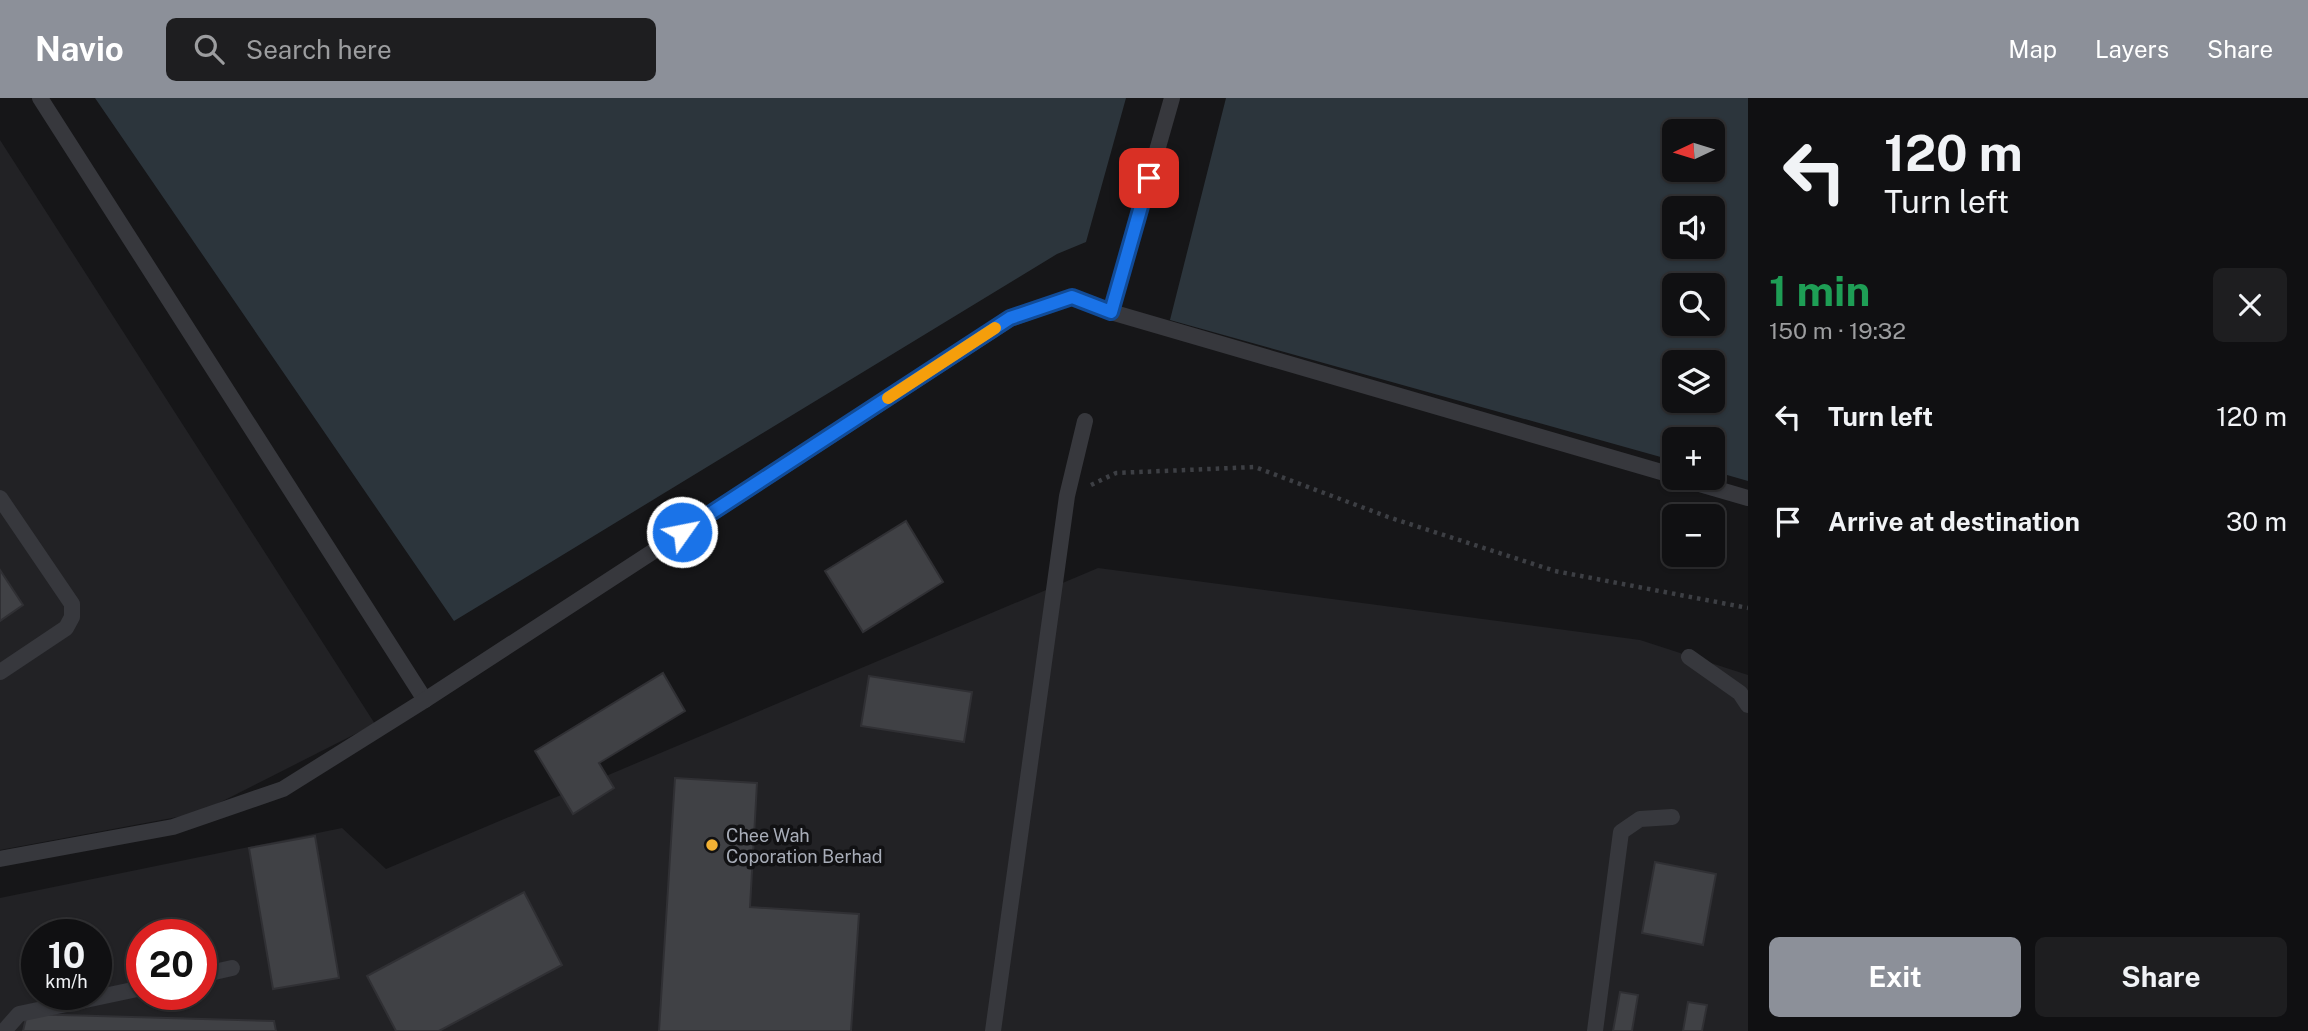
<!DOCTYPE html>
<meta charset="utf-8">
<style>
body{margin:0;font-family:"Public Sans",sans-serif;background:#1e1e20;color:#f1f3f6;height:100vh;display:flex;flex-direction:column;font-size:26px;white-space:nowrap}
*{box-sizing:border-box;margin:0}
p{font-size:23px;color:#9c9d9f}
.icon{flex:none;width:38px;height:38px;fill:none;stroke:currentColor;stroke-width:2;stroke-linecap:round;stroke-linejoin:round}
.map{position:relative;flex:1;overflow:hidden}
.details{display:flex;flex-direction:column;background:#101012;width:560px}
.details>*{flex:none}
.guide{background:#101012;color:#f1f3f6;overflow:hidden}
.needle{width:46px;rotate:266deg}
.fabs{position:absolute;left:1662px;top:21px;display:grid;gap:14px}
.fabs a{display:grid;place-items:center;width:63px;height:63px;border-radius:10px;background:#101012;box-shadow:0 2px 5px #0004,0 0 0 2px #303032;font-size:35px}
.speed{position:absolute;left:21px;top:821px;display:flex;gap:14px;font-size:35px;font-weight:700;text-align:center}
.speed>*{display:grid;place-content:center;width:91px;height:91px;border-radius:50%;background:#101012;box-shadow:0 2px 5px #0004,0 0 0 2px #303032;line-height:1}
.speed small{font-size:18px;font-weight:400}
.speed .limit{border:10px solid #d22;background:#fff;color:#111}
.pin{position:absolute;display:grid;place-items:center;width:60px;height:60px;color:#fff;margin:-30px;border-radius:14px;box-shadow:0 4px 10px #0006}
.me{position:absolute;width:77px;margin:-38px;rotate:57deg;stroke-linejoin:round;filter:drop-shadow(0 0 5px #0008)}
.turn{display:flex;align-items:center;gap:24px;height:147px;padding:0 21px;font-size:32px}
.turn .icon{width:91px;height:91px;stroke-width:2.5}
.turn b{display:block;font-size:49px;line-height:60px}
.round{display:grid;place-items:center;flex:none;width:74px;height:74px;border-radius:10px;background:#1e1e20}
.summary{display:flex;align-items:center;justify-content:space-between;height:119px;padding:0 21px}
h1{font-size:42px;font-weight:700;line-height:52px;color:#1e9e55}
.button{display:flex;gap:14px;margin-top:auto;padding:14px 21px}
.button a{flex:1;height:80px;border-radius:10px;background:#8c9099;color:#fff;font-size:28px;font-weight:700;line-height:80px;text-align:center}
.button a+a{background:#1e1e20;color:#f1f3f6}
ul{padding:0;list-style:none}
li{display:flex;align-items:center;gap:21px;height:105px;padding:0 21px}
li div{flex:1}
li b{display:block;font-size:26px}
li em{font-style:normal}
header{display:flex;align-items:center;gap:42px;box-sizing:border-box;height:98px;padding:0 35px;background:#8c9099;color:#fff}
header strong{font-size:33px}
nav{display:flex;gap:38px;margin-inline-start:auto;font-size:24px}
.search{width:490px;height:63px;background:#1e1e20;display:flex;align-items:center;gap:18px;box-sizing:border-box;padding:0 24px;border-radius:10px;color:#9c9d9f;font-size:26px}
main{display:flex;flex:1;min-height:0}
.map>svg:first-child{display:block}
</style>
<header>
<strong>Navio</strong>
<div class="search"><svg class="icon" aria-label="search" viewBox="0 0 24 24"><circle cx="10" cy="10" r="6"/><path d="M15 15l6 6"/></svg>Search here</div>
<nav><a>Map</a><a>Layers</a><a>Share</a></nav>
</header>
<main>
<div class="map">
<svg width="1748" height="933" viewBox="0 0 1748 933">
<rect width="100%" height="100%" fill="#161618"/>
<g fill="#222225" fill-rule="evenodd">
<polygon points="0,42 375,626 199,715 0,752"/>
<path d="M1098 470 1640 542 1748 577V933H0V800L342 730 386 771ZM37 836H96V896H37ZM142 836H201V896H142Z"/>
</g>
<g fill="#2c353c" fill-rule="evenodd">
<polygon points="95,0 1126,0 1086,144 1057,156 454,523"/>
<path d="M1226 0H1748V383L1713 373V341H1675V363L1170 222ZM1675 33H1713V72H1675ZM1675 110H1713V149H1675ZM1675 187H1713V226H1675ZM1675 264H1713V303H1675Z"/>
</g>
<g fill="#404145" stroke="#303034" stroke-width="2">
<polygon points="906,423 943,484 863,534 825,473"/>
<polygon points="0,472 23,507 0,523"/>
<polygon points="663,575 685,613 599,665 614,690 573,716 535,653"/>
<polygon points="869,578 972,594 964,644 861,628"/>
<polygon points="675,680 757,685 750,809 859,816 851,933 659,933"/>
<polygon points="315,738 339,880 273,891 249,750"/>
<polygon points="1655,764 1716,776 1703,847 1642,835"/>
<polygon points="524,794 562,867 439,933 396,933 367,878"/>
<polygon points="1620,894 1638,897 1632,933 1613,933"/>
<polygon points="1688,904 1707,907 1702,933 1683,933"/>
<polygon points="27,916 274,923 276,933 23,933"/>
</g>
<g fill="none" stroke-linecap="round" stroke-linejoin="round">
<polyline stroke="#3d3f44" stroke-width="4.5" stroke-dasharray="3.5 5" stroke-linecap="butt" points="1091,387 1116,375 1255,369 1388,419 1555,473 1748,510"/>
<g stroke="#37383d" stroke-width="16">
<polyline points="40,0 425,602"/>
<polyline points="1111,214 1172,0"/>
<polyline points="1679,380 1748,400"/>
<polyline points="0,400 72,506 72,519 66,530 0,574"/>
<polyline points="1689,559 1740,595 1748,607"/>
<polyline points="0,761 173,729 283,691 425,602 1010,221 1072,199 1111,214 1675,378"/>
<polyline points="201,877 232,870"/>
<polyline points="4,933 19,916 142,890"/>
<polyline points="993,933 1067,398 1085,323"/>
<polyline points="1595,933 1621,734 1640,721 1672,719"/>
</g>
</g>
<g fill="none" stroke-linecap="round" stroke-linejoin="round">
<defs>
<polyline id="route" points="682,434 1010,220 1072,199 1111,214 1149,80"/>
</defs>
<use href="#route" stroke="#114b97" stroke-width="18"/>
<use href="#route" stroke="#1a73e8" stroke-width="12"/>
<polyline stroke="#f59e0b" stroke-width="12" points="888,300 995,230"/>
</g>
<circle fill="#f2b134" stroke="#111113" stroke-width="2.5" cx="712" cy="747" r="7"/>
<g text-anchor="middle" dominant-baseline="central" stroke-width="7" stroke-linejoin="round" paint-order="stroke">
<g font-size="18" fill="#a8adb8" stroke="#111113" text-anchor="start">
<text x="726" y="737">Chee Wah<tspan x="726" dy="21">Coporation Berhad</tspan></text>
</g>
</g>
</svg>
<div class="fabs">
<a><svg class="needle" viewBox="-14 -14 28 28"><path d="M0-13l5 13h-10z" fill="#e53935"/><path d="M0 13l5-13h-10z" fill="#9c9d9f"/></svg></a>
<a><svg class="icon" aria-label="sound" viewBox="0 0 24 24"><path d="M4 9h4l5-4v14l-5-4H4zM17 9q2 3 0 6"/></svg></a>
<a><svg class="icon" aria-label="search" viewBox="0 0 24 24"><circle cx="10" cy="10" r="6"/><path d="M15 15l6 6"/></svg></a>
<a><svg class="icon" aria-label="layers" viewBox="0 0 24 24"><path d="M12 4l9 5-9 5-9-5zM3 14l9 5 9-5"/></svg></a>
<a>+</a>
<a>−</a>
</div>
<div class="speed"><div>10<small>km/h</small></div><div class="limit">20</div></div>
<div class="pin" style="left:1149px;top:80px;background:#d93025"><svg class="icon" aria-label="arrive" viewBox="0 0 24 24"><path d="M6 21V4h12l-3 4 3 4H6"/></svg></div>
<svg class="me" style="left:682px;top:434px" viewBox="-20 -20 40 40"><circle r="17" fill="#1a73e8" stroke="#fff" stroke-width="3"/><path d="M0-11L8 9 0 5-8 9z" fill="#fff"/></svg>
</div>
<section class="details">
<div class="guide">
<div class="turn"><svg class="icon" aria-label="left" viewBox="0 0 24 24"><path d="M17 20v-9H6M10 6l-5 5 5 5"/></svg><div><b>120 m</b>Turn left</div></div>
</div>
<div class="summary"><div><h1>1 min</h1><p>150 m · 19:32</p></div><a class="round"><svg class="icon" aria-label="close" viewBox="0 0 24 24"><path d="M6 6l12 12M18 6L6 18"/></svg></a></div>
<ul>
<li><svg class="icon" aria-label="left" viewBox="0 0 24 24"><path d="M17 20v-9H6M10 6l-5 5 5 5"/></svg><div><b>Turn left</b></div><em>120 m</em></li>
<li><svg class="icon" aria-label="arrive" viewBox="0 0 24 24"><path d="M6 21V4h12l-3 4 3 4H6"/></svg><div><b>Arrive at destination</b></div><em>30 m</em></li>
</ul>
<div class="button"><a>Exit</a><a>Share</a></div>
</section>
</main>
